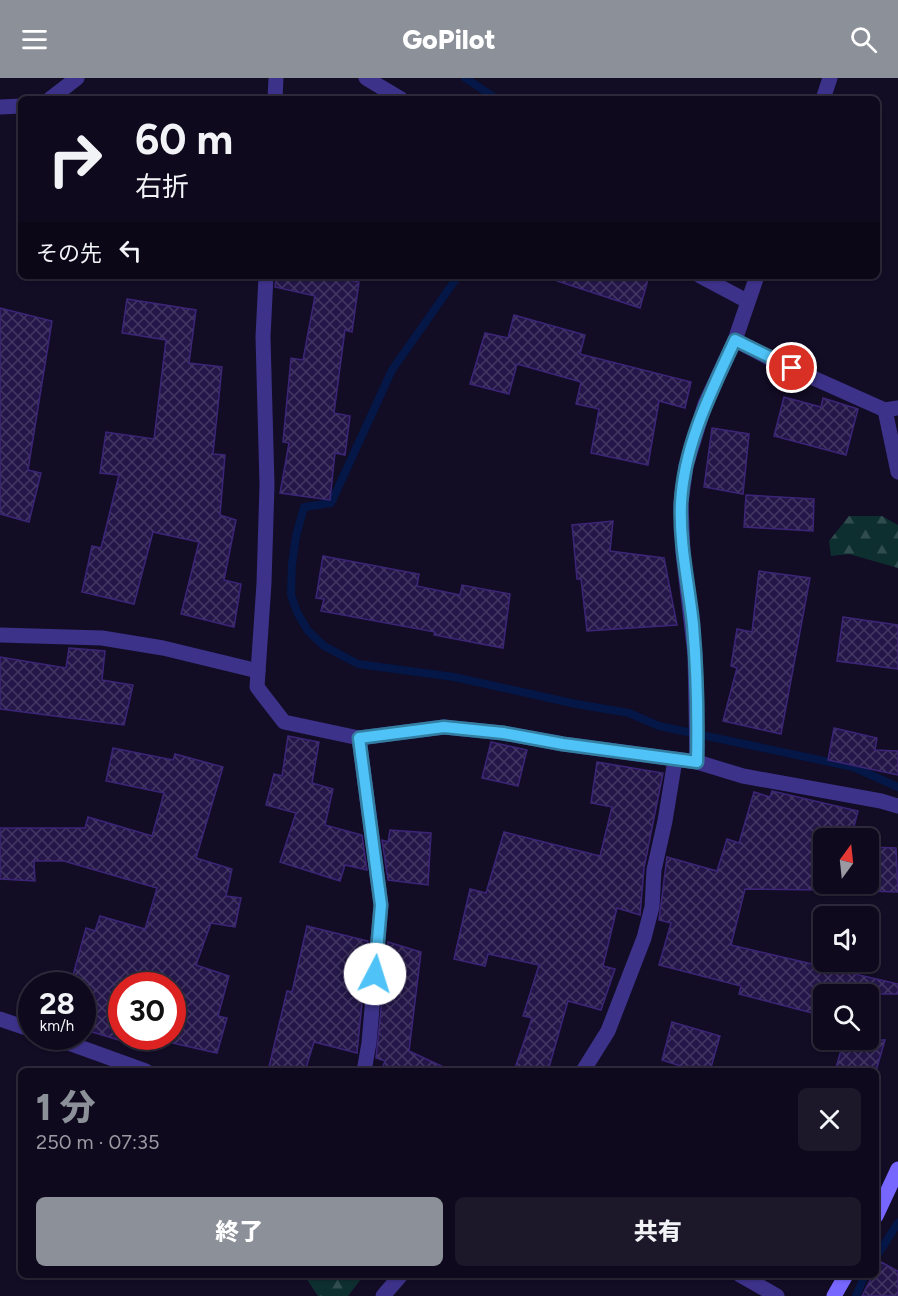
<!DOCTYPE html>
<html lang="ja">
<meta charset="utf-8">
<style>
body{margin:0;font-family:Figtree,"Noto Sans JP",sans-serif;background:#1c1729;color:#f1f3f6;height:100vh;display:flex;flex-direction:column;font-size:22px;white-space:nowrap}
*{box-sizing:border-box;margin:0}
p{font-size:20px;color:#9b9aa3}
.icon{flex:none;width:33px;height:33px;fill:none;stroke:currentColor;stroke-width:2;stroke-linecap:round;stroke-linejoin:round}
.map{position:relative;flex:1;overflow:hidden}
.details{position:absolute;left:18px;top:990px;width:861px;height:210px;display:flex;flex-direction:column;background:#0e091c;border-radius:9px;box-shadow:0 2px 4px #0004,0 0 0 2px #2e2a3b}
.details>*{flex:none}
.banner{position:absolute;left:18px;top:18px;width:862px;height:183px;border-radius:9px;box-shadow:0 2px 4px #0004,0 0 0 2px #2e2a3b;background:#0e091c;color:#f1f3f6;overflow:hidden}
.needle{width:39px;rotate:15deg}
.buttons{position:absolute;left:813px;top:750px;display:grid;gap:12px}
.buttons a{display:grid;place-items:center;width:66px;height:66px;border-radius:9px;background:#0e091c;box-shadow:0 2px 4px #0004,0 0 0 2px #2e2a3b;font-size:30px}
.speed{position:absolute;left:18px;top:894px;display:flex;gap:12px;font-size:30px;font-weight:700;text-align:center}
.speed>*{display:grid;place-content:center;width:78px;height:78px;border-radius:50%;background:#0e091c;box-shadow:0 2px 4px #0004,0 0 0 2px #2e2a3b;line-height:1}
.speed small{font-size:15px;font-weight:400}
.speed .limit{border:9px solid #d22;background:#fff;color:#111}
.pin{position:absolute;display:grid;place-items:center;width:51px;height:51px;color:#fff;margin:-26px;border:3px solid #fff;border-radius:50%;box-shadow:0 2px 6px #0007}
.me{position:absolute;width:66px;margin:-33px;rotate:5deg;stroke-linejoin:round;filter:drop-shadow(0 0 4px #0008)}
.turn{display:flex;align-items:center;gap:21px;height:126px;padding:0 18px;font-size:27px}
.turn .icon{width:78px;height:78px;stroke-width:2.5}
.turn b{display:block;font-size:42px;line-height:51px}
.then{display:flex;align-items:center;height:57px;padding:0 18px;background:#0003;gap:12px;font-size:22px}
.round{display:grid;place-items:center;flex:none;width:63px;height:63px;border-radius:9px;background:#1c1729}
.headline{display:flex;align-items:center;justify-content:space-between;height:102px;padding:0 18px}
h1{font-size:36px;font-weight:800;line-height:45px;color:#8c9099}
.primary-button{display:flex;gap:12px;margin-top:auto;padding:12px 18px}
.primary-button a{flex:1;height:69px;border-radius:9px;background:#8c9099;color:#fff;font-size:24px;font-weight:800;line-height:69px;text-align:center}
.primary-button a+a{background:#1c1729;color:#f1f3f6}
header{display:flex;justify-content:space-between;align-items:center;height:78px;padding:0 18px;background:#8c9099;color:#fff;font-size:27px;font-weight:800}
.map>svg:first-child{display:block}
</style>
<header><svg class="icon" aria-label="menu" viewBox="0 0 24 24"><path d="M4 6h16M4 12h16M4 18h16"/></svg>GoPilot<svg class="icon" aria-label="search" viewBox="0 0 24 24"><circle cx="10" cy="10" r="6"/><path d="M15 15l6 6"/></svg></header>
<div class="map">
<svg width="898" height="1218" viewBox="0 0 898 1218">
<defs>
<pattern id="forest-firs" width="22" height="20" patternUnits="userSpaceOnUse" patternTransform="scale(1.5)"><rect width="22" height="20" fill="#0e2f30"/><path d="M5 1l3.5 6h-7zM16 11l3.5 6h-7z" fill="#304c4f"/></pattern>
<pattern id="building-cross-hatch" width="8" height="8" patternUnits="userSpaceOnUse" patternTransform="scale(1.5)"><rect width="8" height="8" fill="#241649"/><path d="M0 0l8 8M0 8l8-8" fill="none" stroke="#433764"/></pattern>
</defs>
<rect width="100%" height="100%" fill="#120c25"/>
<g fill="url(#forest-firs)">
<polygon points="849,438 882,438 898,447 898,490 849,476 831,478 829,463"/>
<polygon points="304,1197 361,1197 361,1201 348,1218 318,1218"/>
</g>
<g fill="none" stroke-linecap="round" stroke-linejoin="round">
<g stroke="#041746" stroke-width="8">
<polyline points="465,0 497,21"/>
<polyline points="458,198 392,292 331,425 304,429 296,458 292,486 291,517 297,534 308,553 324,568 358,586 454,599 576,626 629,635 659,648 853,689 898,709"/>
<polyline points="876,1179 898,1145"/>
<polyline points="856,1218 865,1197"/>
</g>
</g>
<g fill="url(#building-cross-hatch)" stroke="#3c2577" stroke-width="1.5">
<polygon points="276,198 327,198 359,204 352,254 345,252 334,335 350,338 345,377 335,375 330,422 280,415 289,365 283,364 291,280 303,282 315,218 275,209"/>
<polygon points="558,198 649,198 640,230 557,203"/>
<polygon points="127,221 196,232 189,285 222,289 213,376 225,377 220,437 236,442 224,502 241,506 234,549 181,536 199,464 153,454 134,526 82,514 92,468 101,470 119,397 100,395 106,354 154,361 166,262 122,255"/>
<polygon points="0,230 52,243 28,392 41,395 29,444 0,436"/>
<polygon points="514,237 585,257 580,276 691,304 685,330 659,323 648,387 591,375 599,331 576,326 581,304 517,286 509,316 470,306 485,255 508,260"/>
<polygon points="784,319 821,329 823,320 858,331 846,377 774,358"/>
<polygon points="712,350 749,356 743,416 704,409"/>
<polygon points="746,417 814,421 813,453 744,449"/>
<polygon points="613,443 610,473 664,480 677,547 587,553 581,501 577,501 572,447"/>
<polygon points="323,478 419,496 417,508 460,517 462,507 510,516 503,570 434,557 435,554 321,533 324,521 316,520"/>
<polygon points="759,493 810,500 781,656 723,643 737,590 731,588 737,551 752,554"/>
<polygon points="843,539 898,547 898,591 837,583"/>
<polygon points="69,570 105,573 102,602 133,607 124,647 0,631 0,579 66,590"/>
<polygon points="834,650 877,660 875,672 898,673 898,697 828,682"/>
<polygon points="288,658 319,664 312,705 333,711 325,747 362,757 367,792 345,787 340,803 280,784 296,735 266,727 274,696 282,698"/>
<polygon points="491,664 527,672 518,708 482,700"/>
<polygon points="113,670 173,682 175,676 223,689 196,780 232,791 226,818 241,820 235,849 211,845 196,887 229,898 218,938 227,940 217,975 172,965 172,908 122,908 122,963 82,951 82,908 70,908 86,850 95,853 100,838 145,851 157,810 64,783 34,783 35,803 0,801 0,750 85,750 88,739 152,758 164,715 106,703"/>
<polygon points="597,684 663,695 644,790 640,837 617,830 603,888 615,891 601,932 568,923 548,993 514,993 532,940 523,938 539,887 488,876 485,888 454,881 470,811 486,815 504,754 600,778 612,729 591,725"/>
<polygon points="772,713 858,733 851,760 822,760 823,812 745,811 731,867 898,906 898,916 824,916 824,938 739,916 741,908 659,887 671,845 659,842 667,779 717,793 727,761 739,765 754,714 770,719"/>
<polygon points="390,752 431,755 428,807 388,802 382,762 388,764"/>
<polygon points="868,769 896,770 898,814 868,813"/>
<polygon points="307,848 368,863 357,975 314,964 305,993 268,993 287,913 292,914"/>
<polygon points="388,864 421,874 409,973 452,993 381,993 385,983 376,980"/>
<polygon points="672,944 720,958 710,993 696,993 662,982"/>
<polygon points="844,962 885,962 876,993 835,993"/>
<polygon points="881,1184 898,1193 898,1218 862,1218 873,1197 876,1197 876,1192"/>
</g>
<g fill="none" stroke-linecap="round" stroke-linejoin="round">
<g stroke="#3c328a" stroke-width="15">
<polyline points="366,0 401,21"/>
<polyline points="50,21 77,0"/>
<polyline points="275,21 276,0"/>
<polyline points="823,21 830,0"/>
<polyline points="0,29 21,28"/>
<polyline points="266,198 263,259 267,407 264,505 257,609 284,644 359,660 444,649 503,655 563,666 697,684 743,698 881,723 898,728"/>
<polyline points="700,198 747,223"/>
<polyline points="735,262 773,282 885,332 898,330"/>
<polyline points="885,332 898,394"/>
<polyline points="0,557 102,560 163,570 258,593"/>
<polyline points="359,660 381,827 369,965 364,993"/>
<polyline points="697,684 695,577 683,475 681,425 686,388 705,326 735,262 757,198"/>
<polyline points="0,941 32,952"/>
<polyline points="49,958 146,993"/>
<polyline points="583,993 608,953 644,860 652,829 654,792 665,743 675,682"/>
<polyline points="740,1197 777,1218"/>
<polyline points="383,1218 401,1197"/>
</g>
<g stroke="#7767ff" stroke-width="15">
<polyline points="876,1138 898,1091"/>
<polyline points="834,1218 846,1197"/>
</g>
</g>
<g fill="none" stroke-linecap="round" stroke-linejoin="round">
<defs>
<path id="route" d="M375 896 381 827 359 660 444 649 503 655 563 666 697 684C698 638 697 593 693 547 689 507 679 466 681 425 684 367 711 314 735 262L792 290"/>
</defs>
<use href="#route" stroke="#337fa1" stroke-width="15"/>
<use href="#route" stroke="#4fc3f7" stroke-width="10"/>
</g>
</svg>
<div class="buttons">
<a><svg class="needle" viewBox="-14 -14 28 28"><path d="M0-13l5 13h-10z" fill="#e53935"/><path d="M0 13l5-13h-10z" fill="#9b9aa3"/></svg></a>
<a><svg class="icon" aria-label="sound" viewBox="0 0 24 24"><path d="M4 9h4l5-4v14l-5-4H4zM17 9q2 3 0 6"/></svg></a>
<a><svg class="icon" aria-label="search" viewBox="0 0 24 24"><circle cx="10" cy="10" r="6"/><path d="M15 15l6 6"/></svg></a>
</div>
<div class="speed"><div>28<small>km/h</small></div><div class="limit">30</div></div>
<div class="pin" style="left:792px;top:290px;background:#d93025"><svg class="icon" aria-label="arrive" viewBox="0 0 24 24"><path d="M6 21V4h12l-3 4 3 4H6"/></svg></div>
<svg class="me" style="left:375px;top:896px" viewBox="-20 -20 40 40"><circle r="19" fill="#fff"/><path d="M0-13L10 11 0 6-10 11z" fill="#4fc3f7"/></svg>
<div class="banner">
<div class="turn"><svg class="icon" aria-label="right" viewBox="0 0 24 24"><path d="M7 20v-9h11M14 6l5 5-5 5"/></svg><div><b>60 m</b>右折</div></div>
<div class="then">その先<svg class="icon" aria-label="left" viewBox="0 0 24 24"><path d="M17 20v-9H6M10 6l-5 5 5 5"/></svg></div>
</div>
<section class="details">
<div class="headline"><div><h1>1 分</h1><p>250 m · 07:35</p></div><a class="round"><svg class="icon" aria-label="close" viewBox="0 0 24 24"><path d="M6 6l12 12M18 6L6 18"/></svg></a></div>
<div class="primary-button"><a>終了</a><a>共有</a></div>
</section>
</div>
